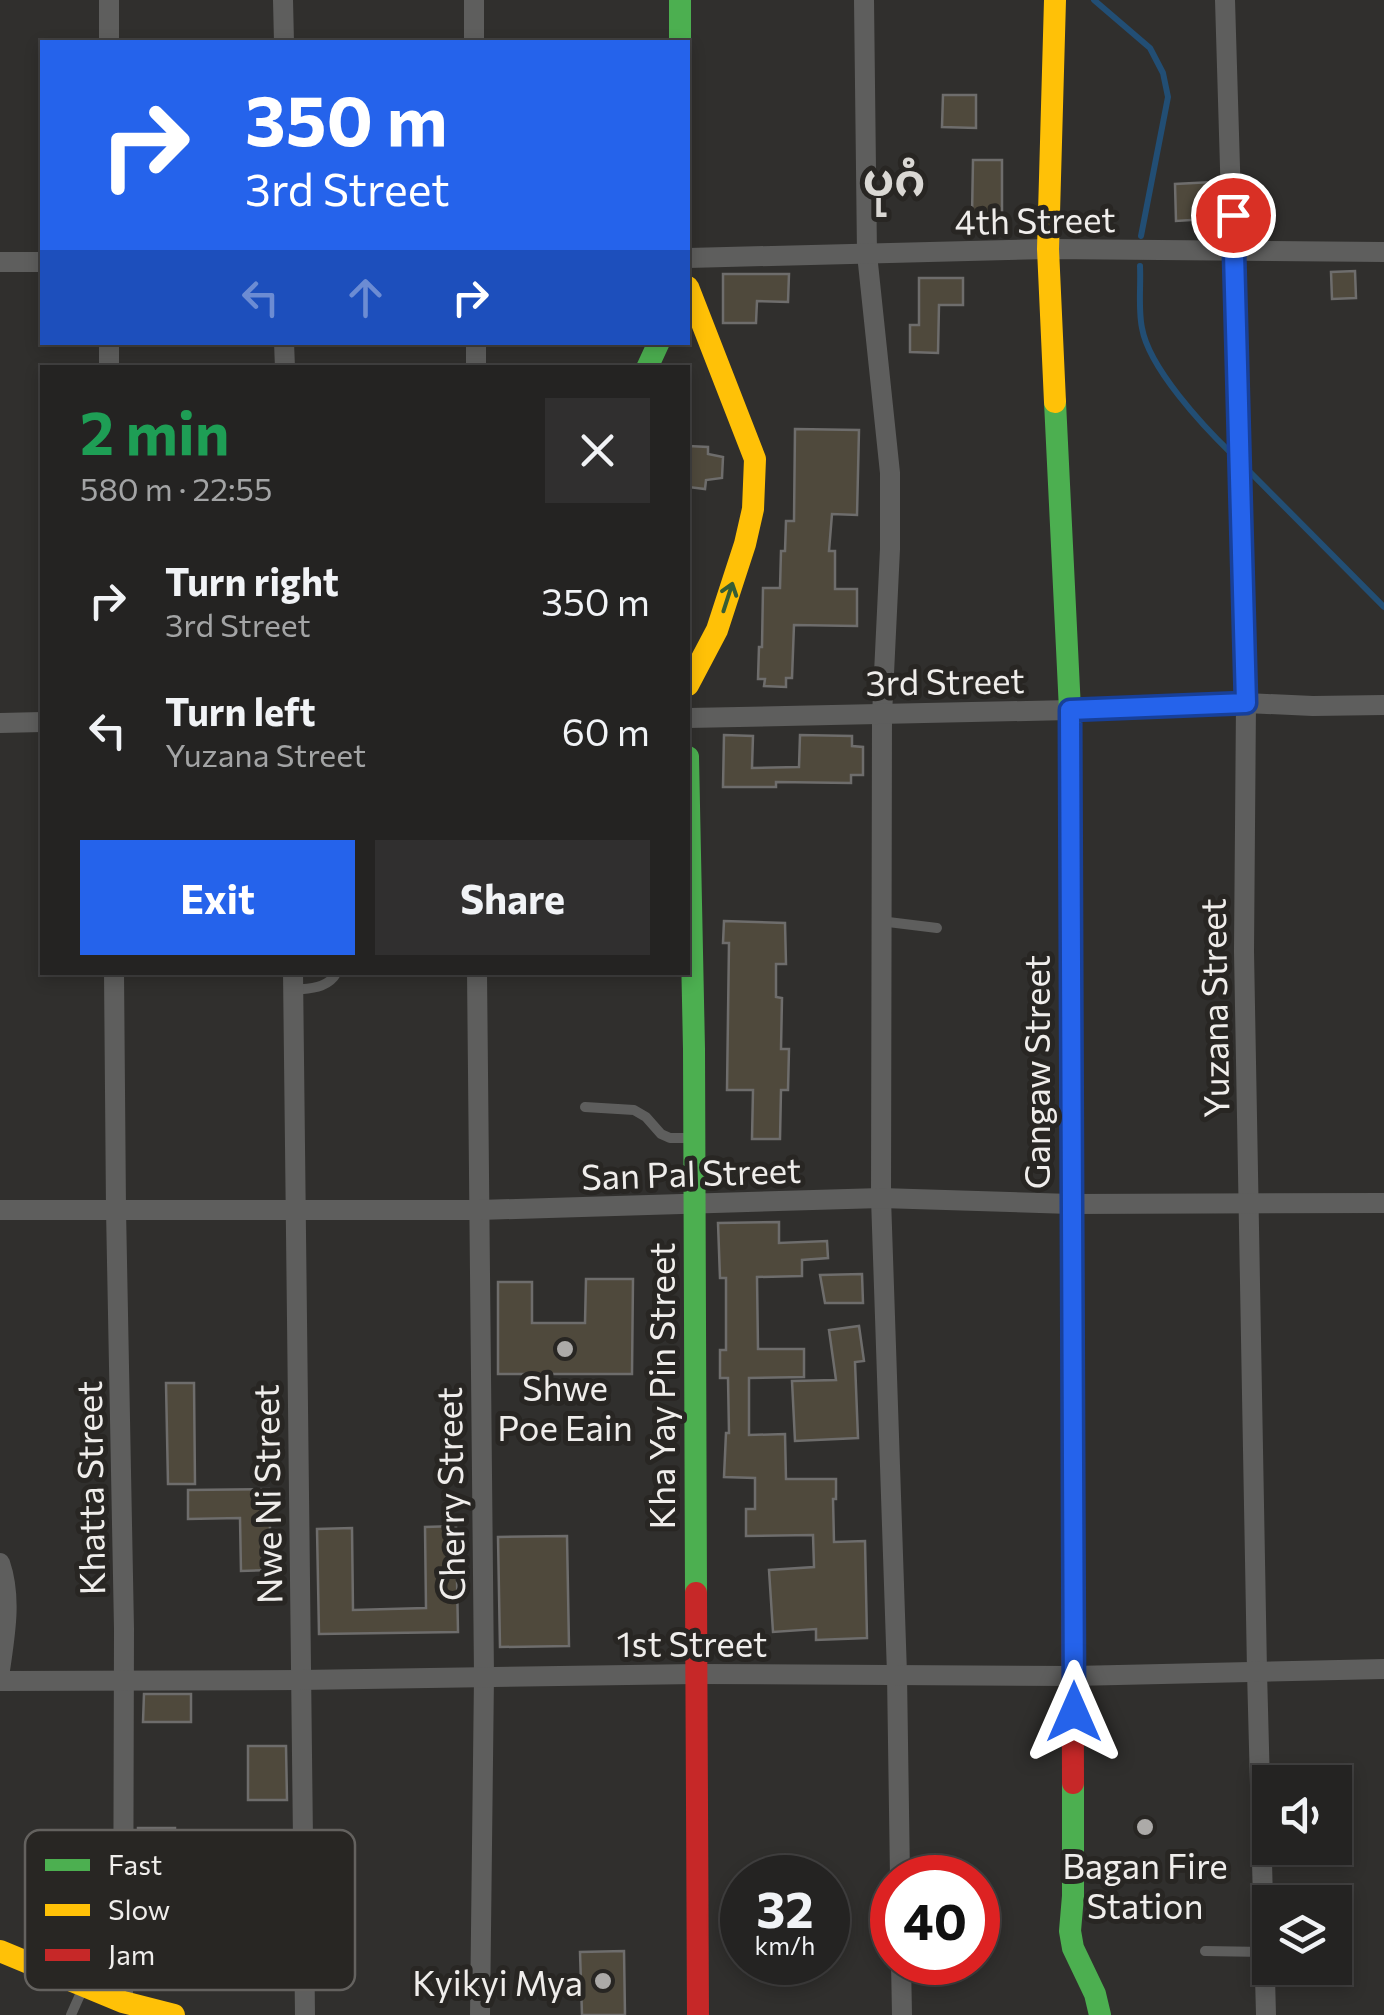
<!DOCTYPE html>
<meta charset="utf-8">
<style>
body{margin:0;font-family:Commissioner,"Noto Sans Myanmar",sans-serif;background:#302f2f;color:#f1f3f6;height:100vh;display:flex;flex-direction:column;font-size:38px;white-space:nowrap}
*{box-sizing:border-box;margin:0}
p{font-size:32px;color:#a3a4a5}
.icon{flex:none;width:55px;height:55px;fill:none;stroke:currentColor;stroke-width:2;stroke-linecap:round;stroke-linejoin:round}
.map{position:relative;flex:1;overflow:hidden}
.side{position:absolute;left:40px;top:365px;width:650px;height:610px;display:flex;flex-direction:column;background:#242322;border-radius:0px;box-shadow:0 5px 15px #0003,0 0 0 2px #414040}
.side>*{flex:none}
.hud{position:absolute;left:40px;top:40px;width:650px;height:305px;border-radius:0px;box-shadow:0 5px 15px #0003,0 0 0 2px #414040;background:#2563eb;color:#fff;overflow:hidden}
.tools{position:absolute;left:1252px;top:1765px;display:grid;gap:20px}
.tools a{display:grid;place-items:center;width:100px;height:100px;border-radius:0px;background:#242322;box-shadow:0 5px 15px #0003,0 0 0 2px #414040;font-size:50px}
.speed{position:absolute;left:720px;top:1855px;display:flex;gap:20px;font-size:50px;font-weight:700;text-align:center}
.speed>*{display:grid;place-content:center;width:130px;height:130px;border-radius:50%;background:#242322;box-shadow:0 5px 15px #0003,0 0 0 2px #414040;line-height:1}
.speed small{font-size:25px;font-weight:400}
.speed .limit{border:15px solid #d22;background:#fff;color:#111}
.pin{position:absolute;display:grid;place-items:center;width:85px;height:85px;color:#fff;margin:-42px;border:5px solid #fff;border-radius:50%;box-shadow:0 2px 10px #0007}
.me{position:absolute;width:110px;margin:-55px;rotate:0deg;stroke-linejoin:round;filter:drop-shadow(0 0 8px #0008)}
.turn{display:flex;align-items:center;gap:35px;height:210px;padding:0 40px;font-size:45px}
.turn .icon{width:130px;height:130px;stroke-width:2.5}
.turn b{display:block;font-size:70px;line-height:85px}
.lanes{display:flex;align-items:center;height:95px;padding:0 40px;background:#0003;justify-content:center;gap:50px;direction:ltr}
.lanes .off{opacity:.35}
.round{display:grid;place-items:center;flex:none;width:105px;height:105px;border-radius:0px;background:#302f2f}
.summary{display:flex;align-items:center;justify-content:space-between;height:170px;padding:0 40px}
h1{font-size:60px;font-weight:700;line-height:75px;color:#1e9e55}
.action{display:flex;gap:20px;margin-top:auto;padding:20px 40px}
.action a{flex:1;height:115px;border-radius:0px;background:#2563eb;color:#fff;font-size:40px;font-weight:700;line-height:115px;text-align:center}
.action a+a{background:#302f2f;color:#f1f3f6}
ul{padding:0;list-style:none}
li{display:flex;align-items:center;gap:30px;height:130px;padding:0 40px}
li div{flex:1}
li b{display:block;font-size:38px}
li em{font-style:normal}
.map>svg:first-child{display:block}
</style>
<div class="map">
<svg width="1384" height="2015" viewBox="0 0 1384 2015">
<rect width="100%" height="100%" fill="#302f2d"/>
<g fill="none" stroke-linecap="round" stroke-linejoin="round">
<g stroke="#224e74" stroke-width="6">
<polyline points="1094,0 1150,48 1163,73 1168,97 1141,236"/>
<path d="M1140 266C1141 286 1138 309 1142 328 1149 368 1203 426 1232 454"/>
<polyline points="1244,466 1384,607"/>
</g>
</g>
<g fill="#4f493c" stroke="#6e6d6c" stroke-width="2.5">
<polygon points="943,95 976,95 976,128 942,127"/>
<polygon points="973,160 1002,160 1002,216 972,216"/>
<polygon points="1213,182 1214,208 1207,208 1207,219 1176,221 1175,184"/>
<polygon points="1355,271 1356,298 1332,299 1331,272"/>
<polygon points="723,274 789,274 788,302 757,301 756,323 723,323"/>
<polygon points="919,278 963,278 963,305 939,305 938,353 910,352 910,325 919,325"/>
<polygon points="795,429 859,430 857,515 832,514 829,551 835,551 835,589 857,589 857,626 794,625 792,678 786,678 786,687 764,686 765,679 758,679 759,647 762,647 763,588 780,588 781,551 785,551 786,521 794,521"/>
<polygon points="688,446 708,447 708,454 723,457 722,478 706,480 705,489 688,487"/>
<polygon points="724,735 753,736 752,768 799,767 800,735 852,736 852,746 863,747 863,775 851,775 851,783 776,782 776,787 723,787"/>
<polygon points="724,921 785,923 786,964 776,964 776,997 782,998 781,1049 789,1049 788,1090 781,1090 780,1139 752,1139 753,1090 727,1090 729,943 723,943"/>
<polygon points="779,1222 779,1243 827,1241 828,1258 802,1260 802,1276 757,1277 758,1349 804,1349 804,1377 749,1378 749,1435 785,1434 786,1479 836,1479 836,1499 833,1499 834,1542 865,1541 867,1638 816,1640 816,1629 773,1632 769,1570 814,1567 813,1535 746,1536 746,1509 755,1509 755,1478 724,1477 726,1433 729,1433 728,1378 720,1378 720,1350 726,1350 726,1278 720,1278 718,1223"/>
<polygon points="862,1274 863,1303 825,1303 820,1275"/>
<polygon points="586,1279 633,1279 632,1374 498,1374 498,1282 532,1282 532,1323 585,1323"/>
<polygon points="859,1326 864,1361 855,1362 858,1438 795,1441 792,1381 836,1380 829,1330"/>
<polygon points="166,1383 194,1383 195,1484 168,1484"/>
<polygon points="269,1489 271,1570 241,1571 240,1518 188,1519 188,1490"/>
<polygon points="456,1526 458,1632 319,1634 317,1529 352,1528 353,1610 426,1608 425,1527"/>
<polygon points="567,1536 569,1646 500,1647 498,1537"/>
<polygon points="144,1694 191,1694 191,1722 143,1722"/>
<polygon points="248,1746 286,1746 287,1800 248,1800"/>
<polygon points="138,1828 175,1828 175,1854 272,1852 272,1898 139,1899"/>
<polygon points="624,1951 625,2015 582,2015 580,1952"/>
</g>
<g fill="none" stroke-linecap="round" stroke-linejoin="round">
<g stroke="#5e5e5d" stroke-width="10">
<polyline points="880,921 937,928"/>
<path d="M294 990C310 988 328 989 337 972"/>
<polyline points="585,1107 634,1110 646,1117 661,1134 670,1138 693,1138"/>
<polyline points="1205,1951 1264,1952"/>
<polyline points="71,2015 83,1988"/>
</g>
<g stroke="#5e5e5d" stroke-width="20">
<polyline points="283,0 284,42"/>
<polyline points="474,0 474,42"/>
<polyline points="864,0 867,254 890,473 890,549 882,715 881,1198 897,1674 900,1878"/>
<polyline points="1225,0 1246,703 1244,951 1257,1671 1266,2015"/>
<polyline points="109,42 109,0"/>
<polyline points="688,258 1048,249 1384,252"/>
<polyline points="0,262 42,262"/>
<polyline points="109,342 109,368"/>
<polyline points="284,342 285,368"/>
<polyline points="476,368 476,342"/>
<polyline points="688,718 1070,710 1246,703 1313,706 1384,705"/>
<polyline points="0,723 42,722"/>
<polyline points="114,972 116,1209 124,1629 123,2002"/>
<polyline points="293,972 305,2015"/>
<polyline points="477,972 484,1676 480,2015"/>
<polyline points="0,1210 479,1210 881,1198 1071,1204 1384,1203"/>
<path d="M0 1563C12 1598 5 1635 0 1670"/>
<polyline points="0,1681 300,1680 696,1674 1074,1676 1384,1669"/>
<polyline points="901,1962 902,2015"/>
</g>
<g stroke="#4caf50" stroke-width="22">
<polyline points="680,0 680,42"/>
<polyline points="647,368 659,342"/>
<polyline points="1055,402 1070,710 1070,854"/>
<polyline points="688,757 694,1049 696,1593"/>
<polyline points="1073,1783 1073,1896 1070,1931 1073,1948 1095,1994 1100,2015"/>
</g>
<g stroke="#ffc107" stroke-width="22">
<polyline points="1055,0 1048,249 1055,402"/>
<polyline points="688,287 755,459 753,509 745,544 717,630 688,685"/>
<polyline points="1070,854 1072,1365"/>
<polyline points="0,1951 123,2002 174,2015"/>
</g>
<g stroke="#c62828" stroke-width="22">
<polyline points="1072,1365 1073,1783"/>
<polyline points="696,1593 698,2015"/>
</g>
</g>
<defs><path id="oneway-shaft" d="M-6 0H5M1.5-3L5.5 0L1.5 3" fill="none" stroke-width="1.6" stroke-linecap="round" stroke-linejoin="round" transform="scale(2.5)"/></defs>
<use stroke="#365d35" href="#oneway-shaft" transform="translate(728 597) rotate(-72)"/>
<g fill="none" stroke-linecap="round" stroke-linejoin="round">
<defs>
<polyline id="route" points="1074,1712 1070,710 1246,703 1233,215"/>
</defs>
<use href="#route" stroke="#184099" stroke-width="25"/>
<use href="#route" stroke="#2563eb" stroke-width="18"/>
</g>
<g fill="#acaaa8" stroke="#282623" stroke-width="4">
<circle cx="565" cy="1349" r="10"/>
<circle cx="1145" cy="1827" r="10"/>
<circle cx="603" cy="1981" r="10"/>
</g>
<g text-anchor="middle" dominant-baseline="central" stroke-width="10" stroke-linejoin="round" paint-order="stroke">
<g font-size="35" fill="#efedeb" stroke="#282623">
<text transform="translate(1035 219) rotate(-1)">4th Street</text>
<text transform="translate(945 680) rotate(-1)">3rd Street</text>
<text transform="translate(1213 1008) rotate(-91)">Yuzana Street</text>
<text transform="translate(1035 1072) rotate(-90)">Gangaw Street</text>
<text transform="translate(691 1172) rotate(-2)">San Pal Street</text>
<text transform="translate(660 1386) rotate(-90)">Kha Yay Pin Street</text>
<text transform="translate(89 1488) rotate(-91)">Khatta Street</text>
<text transform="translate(266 1494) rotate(-91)">Nwe Ni Street</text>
<text transform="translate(449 1494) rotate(-91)">Cherry Street</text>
<text x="692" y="1642">1st Street</text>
</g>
<g font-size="35" fill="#efedeb" stroke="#282623">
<text x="565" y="1386">Shwe<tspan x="565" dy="40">Poe Eain</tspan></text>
<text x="1145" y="1864">Bagan Fire<tspan x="1145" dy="40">Station</tspan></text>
<text x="583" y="1981" text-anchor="end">Kyikyi Mya</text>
</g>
<g font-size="45" font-weight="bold" fill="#dad8d4" stroke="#282623">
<text x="894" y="177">ပုဂံ</text>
</g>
</g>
<rect x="25" y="1830" width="330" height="160" rx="15" fill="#282623" stroke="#64625f" stroke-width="2.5"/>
<rect x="45" y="1859" width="45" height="12" fill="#4caf50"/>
<rect x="45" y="1904" width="45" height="12" fill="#ffc107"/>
<rect x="45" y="1949" width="45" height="12" fill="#c62828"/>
<g font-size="28" fill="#efedeb">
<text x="108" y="1875">Fast</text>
<text x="108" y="1920">Slow</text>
<text x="108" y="1965">Jam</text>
</g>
</svg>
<div class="tools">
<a><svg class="icon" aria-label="sound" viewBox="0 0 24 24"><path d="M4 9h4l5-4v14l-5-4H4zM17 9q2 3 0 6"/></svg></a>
<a><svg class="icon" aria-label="layers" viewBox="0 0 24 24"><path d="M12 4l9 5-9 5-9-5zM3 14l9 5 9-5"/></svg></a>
</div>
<div class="speed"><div>32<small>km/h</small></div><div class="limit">40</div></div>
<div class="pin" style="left:1233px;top:215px;background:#d93025"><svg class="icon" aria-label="arrive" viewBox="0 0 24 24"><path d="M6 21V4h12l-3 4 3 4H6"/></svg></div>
<svg class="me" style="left:1074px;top:1712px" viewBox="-20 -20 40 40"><path d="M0-17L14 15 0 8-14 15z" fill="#2563eb" stroke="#fff" stroke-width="4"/></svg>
<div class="hud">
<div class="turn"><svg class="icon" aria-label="right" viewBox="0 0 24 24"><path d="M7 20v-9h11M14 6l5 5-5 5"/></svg><div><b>350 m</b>3rd Street</div></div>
<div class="lanes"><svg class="icon off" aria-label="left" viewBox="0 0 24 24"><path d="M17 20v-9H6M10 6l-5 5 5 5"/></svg><svg class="icon off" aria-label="ahead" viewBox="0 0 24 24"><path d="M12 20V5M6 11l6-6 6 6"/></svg><svg class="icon" aria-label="right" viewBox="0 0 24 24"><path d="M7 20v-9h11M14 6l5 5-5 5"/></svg></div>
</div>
<section class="side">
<div class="summary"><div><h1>2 min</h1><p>580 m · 22:55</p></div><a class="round"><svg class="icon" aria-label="close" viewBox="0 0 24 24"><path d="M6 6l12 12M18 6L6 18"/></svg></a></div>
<ul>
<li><svg class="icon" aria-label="right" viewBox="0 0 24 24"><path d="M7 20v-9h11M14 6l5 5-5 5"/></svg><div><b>Turn right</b><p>3rd Street</p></div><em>350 m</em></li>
<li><svg class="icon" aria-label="left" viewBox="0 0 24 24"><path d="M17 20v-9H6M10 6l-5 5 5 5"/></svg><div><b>Turn left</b><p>Yuzana Street</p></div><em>60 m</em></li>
</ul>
<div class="action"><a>Exit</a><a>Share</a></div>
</section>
</div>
